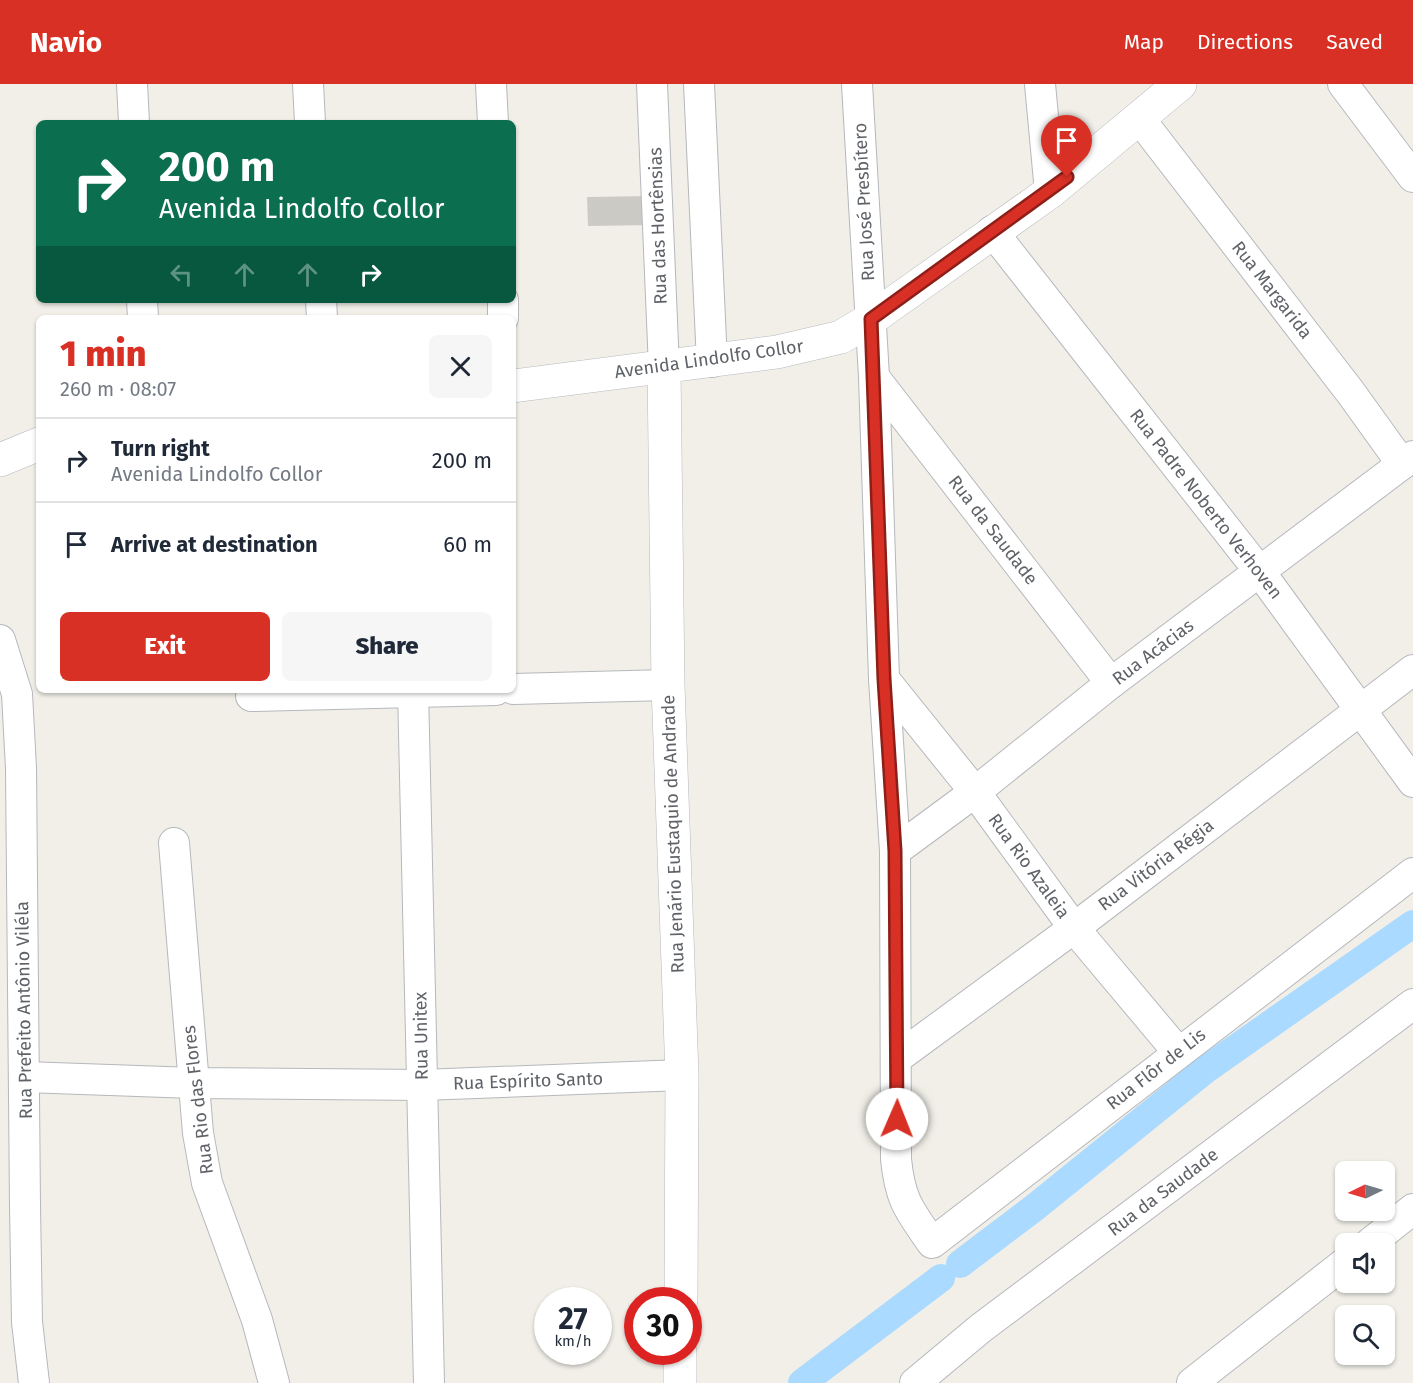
<!DOCTYPE html>
<meta charset="utf-8">
<style>
body{margin:0;font-family:"Fira Sans",sans-serif;background:#f6f6f7;color:#1f2937;height:100vh;display:flex;flex-direction:column;font-size:22px;white-space:nowrap}
*{box-sizing:border-box;margin:0}
p{font-size:20px;color:#747a83}
.icon{flex:none;width:33px;height:33px;fill:none;stroke:currentColor;stroke-width:2;stroke-linecap:round;stroke-linejoin:round}
.map{position:relative;flex:1;overflow:hidden}
.drawer{position:absolute;left:36px;top:231px;width:480px;height:378px;display:flex;flex-direction:column;background:#fff;border-radius:9px;box-shadow:0 2px 4px #0004}
.drawer>*{flex:none}
.banner{position:absolute;left:36px;top:36px;width:480px;height:183px;border-radius:9px;box-shadow:0 2px 4px #0004;background:#0b6e4f;color:#fff;overflow:hidden}
.needle{width:39px;rotate:265deg}
.fabs{position:absolute;left:1335px;top:1077px;display:grid;gap:12px}
.fabs a{display:grid;place-items:center;width:60px;height:60px;border-radius:9px;background:#fff;box-shadow:0 2px 4px #0004;font-size:30px}
.speed{position:absolute;left:534px;top:1203px;display:flex;gap:12px;font-size:30px;font-weight:700;text-align:center}
.speed>*{display:grid;place-content:center;width:78px;height:78px;border-radius:50%;background:#fff;box-shadow:0 2px 4px #0004;line-height:1}
.speed small{font-size:15px;font-weight:400}
.speed .limit{border:9px solid #d22;background:#fff;color:#111}
.pin{position:absolute;display:grid;place-items:center;width:51px;height:51px;color:#fff;margin:-62px -26px;border-radius:50% 50% 50% 0;rotate:-45deg;box-shadow:0 0 6px #0007}
.pin .icon{rotate:45deg}
.me{position:absolute;width:66px;margin:-33px;rotate:1deg;stroke-linejoin:round;filter:drop-shadow(0 0 4px #0008)}
.turn{display:flex;align-items:center;gap:21px;height:126px;padding:0 24px;font-size:27px}
.turn .icon{width:78px;height:78px;stroke-width:2.5}
.turn b{display:block;font-size:42px;line-height:51px}
.lanes{display:flex;align-items:center;height:57px;padding:0 24px;background:#0003;justify-content:center;gap:30px;direction:ltr}
.lanes .off{opacity:.35}
.round{display:grid;place-items:center;flex:none;width:63px;height:63px;border-radius:9px;background:#f6f6f7}
.head{display:flex;align-items:center;justify-content:space-between;height:102px;padding:0 24px}
h1{font-size:36px;font-weight:800;line-height:45px;color:#d93025}
.cta{display:flex;gap:12px;margin-top:auto;padding:12px 24px}
.cta a{flex:1;height:69px;border-radius:9px;background:#d93025;color:#fff;font-size:24px;font-weight:800;line-height:69px;text-align:center}
.cta a+a{background:#f6f6f7;color:#1f2937}
ul{padding:0;list-style:none}
li{display:flex;align-items:center;gap:18px;height:84px;padding:0 24px;border-top:2px solid #e0e1e3}
li div{flex:1}
li b{display:block;font-size:22px}
li em{font-style:normal}
header{display:flex;align-items:center;gap:36px;box-sizing:border-box;height:84px;padding:0 30px;background:#d93025;color:#fff}
header strong{font-size:28px}
nav{display:flex;gap:33px;margin-inline-start:auto;font-size:21px}
.map>svg:first-child{display:block}
</style>
<header>
<strong>Navio</strong>
<nav><a>Map</a><a>Directions</a><a>Saved</a></nav>
</header>
<div class="map">
<svg width="1413" height="1299" viewBox="0 0 1413 1299">
<rect width="100%" height="100%" fill="#f1efe8"/>
<g fill="none" stroke-linecap="round" stroke-linejoin="round">
<g stroke="#aadaff" stroke-width="28">
<polyline points="960,1180 1034,1124 1205,986 1413,840"/>
<polyline points="802,1299 941,1194"/>
</g>
</g>
<polygon fill="#cccac5" points="652,112 653,141 588,142 587,113"/>
<g fill="none" stroke-linecap="round" stroke-linejoin="round">
<defs>
<g id="minor">
<polyline points="132,0 134,39"/>
<polyline points="308,0 310,39"/>
<polyline points="491,0 493,39"/>
<polyline points="652,0 664,284"/>
<polyline points="699,0 712,278"/>
<path d="M857 0 874 293 884 595 895 767 896 1075C900 1116 909 1126 932 1159L1413 789"/>
<polyline points="1040,0 1050,108"/>
<polyline points="1343,0 1413,93"/>
<polyline points="1139,34 1351,309 1402,380"/>
<polyline points="992,147 1260,488 1413,698"/>
<polyline points="142,216 143,234"/>
<polyline points="321,216 322,234"/>
<polyline points="503,216 503,234"/>
<polyline points="874,293 1111,599"/>
<polyline points="0,556 17,610 21,684 25,1122 27,1238 34,1299"/>
<polyline points="884,595 975,708 1074,844 1178,968"/>
<polyline points="513,605 668,601"/>
<polyline points="413,606 429,1299"/>
<polyline points="251,612 496,606"/>
<polyline points="174,759 198,1049 207,1099 257,1236 274,1299"/>
<polyline points="895,767 975,708 1111,599 1413,372"/>
<polyline points="897,974 1074,844 1413,586"/>
<polyline points="25,993 194,999 422,1001 682,991"/>
<polyline points="1369,1160 1413,1125"/>
<polyline points="915,1299 981,1244 1413,920"/>
<polyline points="1192,1299 1346,1178"/>
</g>
<g id="tertiary">
<polyline points="664,284 668,601 682,991 681,1216"/>
<polyline points="680,1299 680,1268"/>
</g>
<g id="secondary">
<polyline points="513,302 777,268 841,253 871,235 1050,108 1180,0"/>
<polyline points="0,376 39,360"/>
</g>
</defs>
<use href="#minor" stroke="#b5b8bc" stroke-width="32"/>
<use href="#tertiary" stroke="#b5b8bc" stroke-width="34"/>
<use href="#secondary" stroke="#b6babf" stroke-width="34"/>
<use href="#minor" stroke="#fff" stroke-width="30"/>
<use href="#tertiary" stroke="#fff" stroke-width="33"/>
<use href="#secondary" stroke="#fff" stroke-width="33"/>
</g>
<g fill="none" stroke-linecap="round" stroke-linejoin="round">
<defs>
<polyline id="route" points="897,1035 895,767 884,595 871,235 1067,93"/>
</defs>
<use href="#route" stroke="#8d1f18" stroke-width="15"/>
<use href="#route" stroke="#d93025" stroke-width="10"/>
</g>
<g text-anchor="middle" dominant-baseline="central" stroke-width="4.5" stroke-linejoin="round" paint-order="stroke">
<g font-size="18" fill="#5f6368" stroke="#fff">
<text transform="translate(864 118) rotate(-93)">Rua José Presbítero</text>
<text transform="translate(658 142) rotate(-92)">Rua das Hortênsias</text>
<text transform="translate(1272 206) rotate(52)">Rua Margarida</text>
<text transform="translate(709 275) rotate(-8)">Avenida Lindolfo Collor</text>
<text transform="translate(1206 420) rotate(52)">Rua Padre Noberto Verhoven</text>
<text transform="translate(993 446) rotate(52)">Rua da Saudade</text>
<text transform="translate(1153 568) rotate(-37)">Rua Acácias</text>
<text transform="translate(673 750) rotate(-92)">Rua Jenário Eustaquio de Andrade</text>
<text transform="translate(1156 781) rotate(-37)">Rua Vitória Régia</text>
<text transform="translate(1029 782) rotate(54)">Rua Rio Azaleia</text>
<text transform="translate(24 926) rotate(-91)">Rua Prefeito Antônio Viléla</text>
<text transform="translate(421 952) rotate(-91)">Rua Unitex</text>
<text transform="translate(1156 985) rotate(-38)">Rua Flôr de Lis</text>
<text transform="translate(528 997) rotate(-2)">Rua Espírito Santo</text>
<text transform="translate(198 1016) rotate(-97)">Rua Rio das Flores</text>
<text transform="translate(1163 1108) rotate(-37)">Rua da Saudade</text>
</g>
</g>
</svg>
<div class="fabs">
<a><svg class="needle" viewBox="-14 -14 28 28"><path d="M0-13l5 13h-10z" fill="#e53935"/><path d="M0 13l5-13h-10z" fill="#747a83"/></svg></a>
<a><svg class="icon" aria-label="sound" viewBox="0 0 24 24"><path d="M4 9h4l5-4v14l-5-4H4zM17 9q2 3 0 6"/></svg></a>
<a><svg class="icon" aria-label="search" viewBox="0 0 24 24"><circle cx="10" cy="10" r="6"/><path d="M15 15l6 6"/></svg></a>
</div>
<div class="speed"><div>27<small>km/h</small></div><div class="limit">30</div></div>
<div class="pin" style="left:1067px;top:93px;background:#d93025"><svg class="icon" aria-label="arrive" viewBox="0 0 24 24"><path d="M6 21V4h12l-3 4 3 4H6"/></svg></div>
<svg class="me" style="left:897px;top:1035px" viewBox="-20 -20 40 40"><circle r="19" fill="#fff"/><path d="M0-13L10 11 0 6-10 11z" fill="#d93025"/></svg>
<div class="banner">
<div class="turn"><svg class="icon" aria-label="right" viewBox="0 0 24 24"><path d="M7 20v-9h11M14 6l5 5-5 5"/></svg><div><b>200 m</b>Avenida Lindolfo Collor</div></div>
<div class="lanes"><svg class="icon off" aria-label="left" viewBox="0 0 24 24"><path d="M17 20v-9H6M10 6l-5 5 5 5"/></svg><svg class="icon off" aria-label="ahead" viewBox="0 0 24 24"><path d="M12 20V5M6 11l6-6 6 6"/></svg><svg class="icon off" aria-label="ahead" viewBox="0 0 24 24"><path d="M12 20V5M6 11l6-6 6 6"/></svg><svg class="icon" aria-label="right" viewBox="0 0 24 24"><path d="M7 20v-9h11M14 6l5 5-5 5"/></svg></div>
</div>
<section class="drawer">
<div class="head"><div><h1>1 min</h1><p>260 m · 08:07</p></div><a class="round"><svg class="icon" aria-label="close" viewBox="0 0 24 24"><path d="M6 6l12 12M18 6L6 18"/></svg></a></div>
<ul>
<li><svg class="icon" aria-label="right" viewBox="0 0 24 24"><path d="M7 20v-9h11M14 6l5 5-5 5"/></svg><div><b>Turn right</b><p>Avenida Lindolfo Collor</p></div><em>200 m</em></li>
<li><svg class="icon" aria-label="arrive" viewBox="0 0 24 24"><path d="M6 21V4h12l-3 4 3 4H6"/></svg><div><b>Arrive at destination</b></div><em>60 m</em></li>
</ul>
<div class="cta"><a>Exit</a><a>Share</a></div>
</section>
</div>
